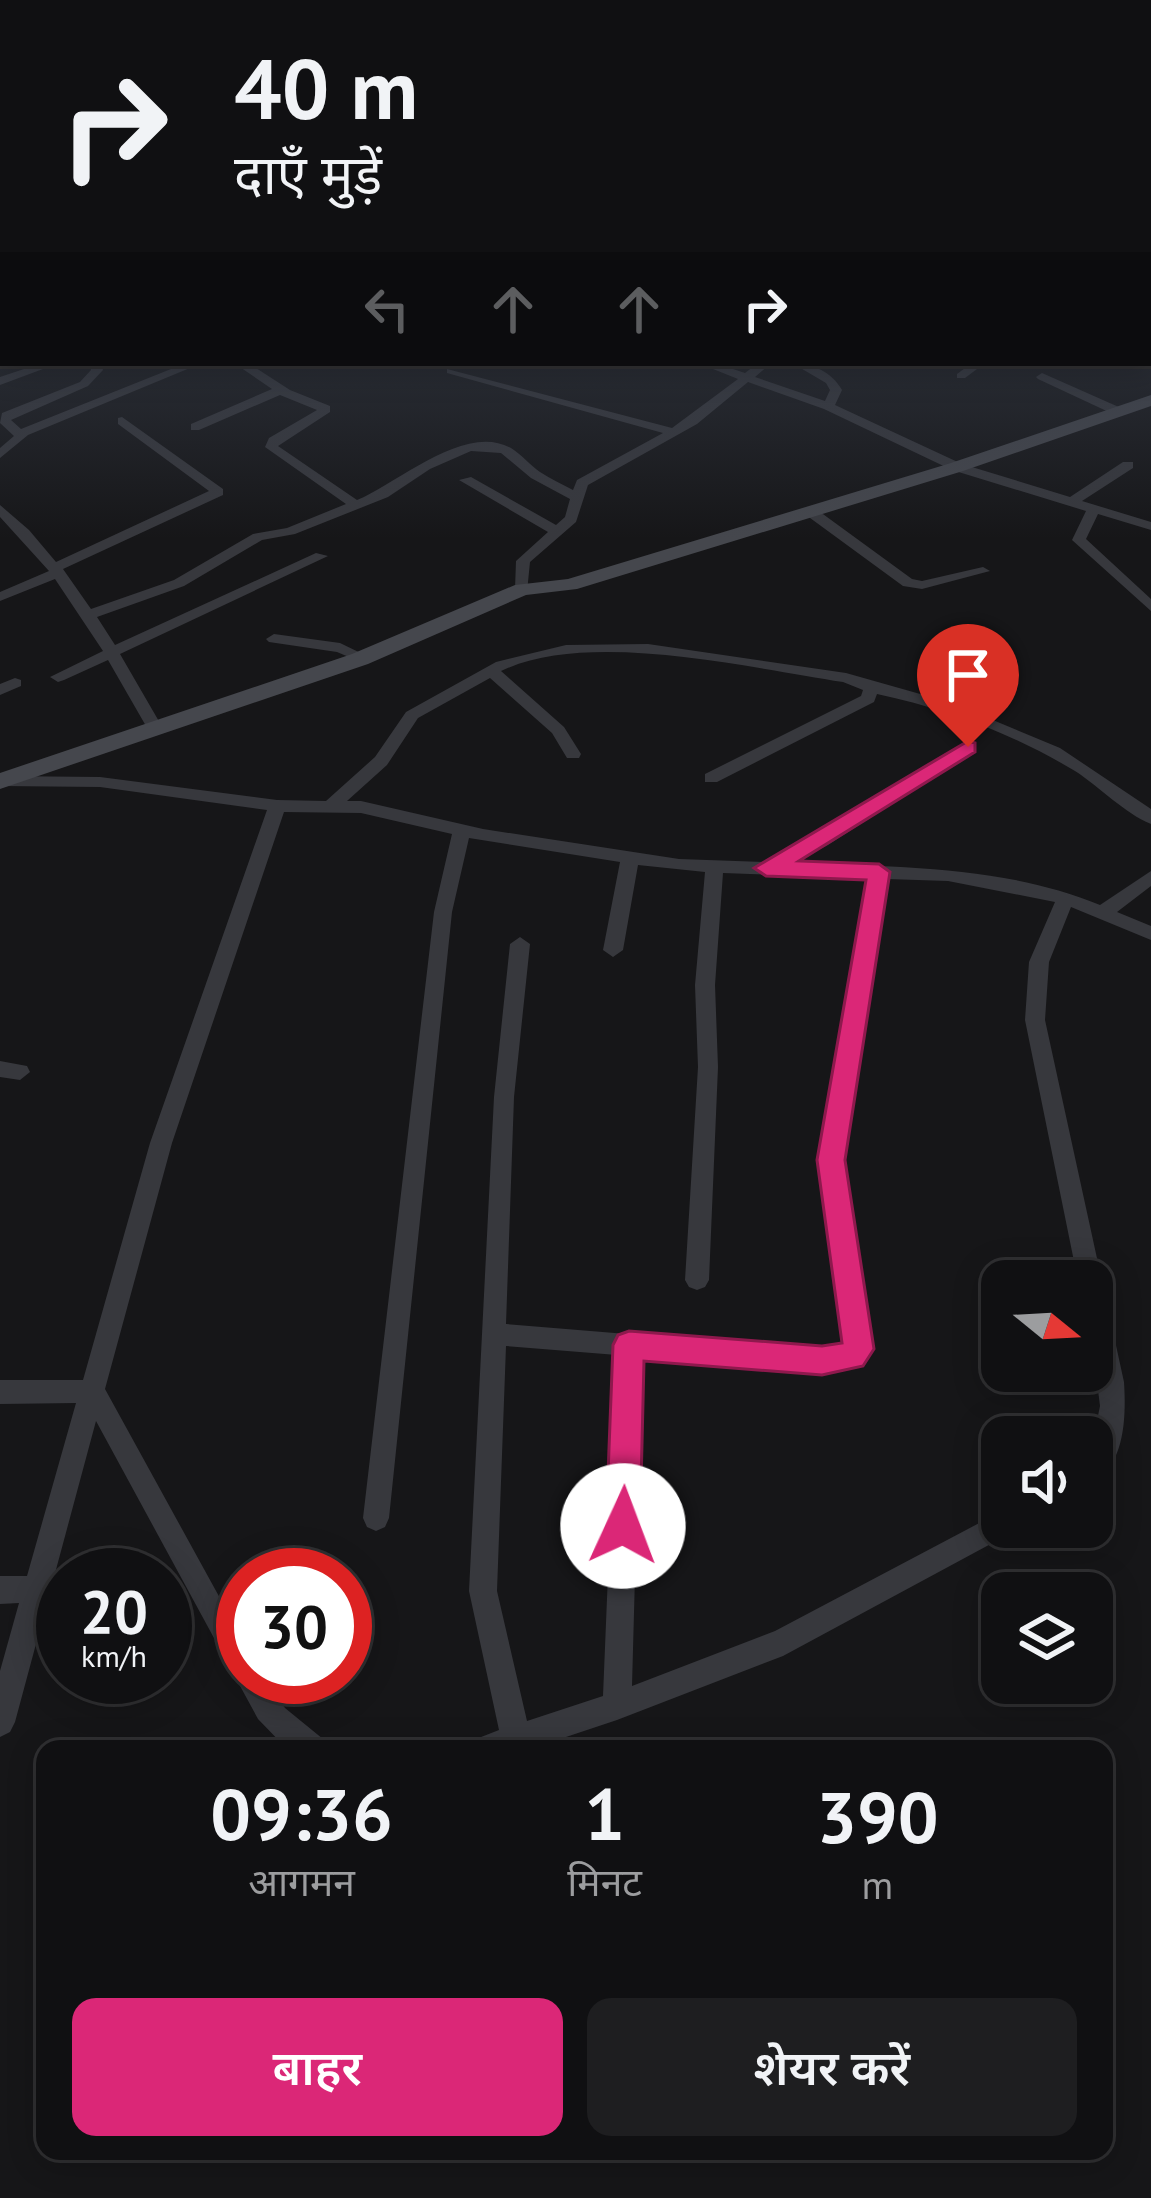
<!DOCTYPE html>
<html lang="hi">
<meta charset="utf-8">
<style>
body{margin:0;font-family:"PT Sans","Noto Sans Devanagari",sans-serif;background:#1e1e20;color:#f1f3f6;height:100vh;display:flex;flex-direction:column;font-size:45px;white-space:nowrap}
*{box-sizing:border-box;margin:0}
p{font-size:39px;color:#9c9d9f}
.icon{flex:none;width:66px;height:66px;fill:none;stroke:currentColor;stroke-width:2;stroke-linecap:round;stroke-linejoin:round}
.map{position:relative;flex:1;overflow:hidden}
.side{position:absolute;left:36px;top:1740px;width:1077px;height:420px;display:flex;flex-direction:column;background:#101012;border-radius:24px;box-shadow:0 6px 30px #0003,0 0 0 3px #303032}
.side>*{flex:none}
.hud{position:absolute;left:0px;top:0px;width:1152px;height:366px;box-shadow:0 6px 30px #0003,0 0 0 3px #303032;background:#101012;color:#f1f3f6;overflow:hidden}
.needle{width:78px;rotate:108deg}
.controls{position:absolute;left:981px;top:1260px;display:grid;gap:24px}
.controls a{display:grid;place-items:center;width:132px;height:132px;border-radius:24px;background:#101012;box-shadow:0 6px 30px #0003,0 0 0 3px #303032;font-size:60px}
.speed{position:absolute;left:36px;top:1548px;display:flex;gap:24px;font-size:60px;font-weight:700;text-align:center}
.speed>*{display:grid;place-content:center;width:156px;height:156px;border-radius:50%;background:#101012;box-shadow:0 6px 30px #0003,0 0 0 3px #303032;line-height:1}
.speed small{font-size:30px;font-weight:400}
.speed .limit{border:18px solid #d22;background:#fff;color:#111}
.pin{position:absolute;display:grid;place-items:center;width:102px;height:102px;color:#fff;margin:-123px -51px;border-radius:50% 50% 50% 0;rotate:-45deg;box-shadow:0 0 12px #0007}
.pin .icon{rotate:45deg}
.me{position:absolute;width:132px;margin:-66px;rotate:2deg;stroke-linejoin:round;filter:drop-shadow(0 0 9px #0008)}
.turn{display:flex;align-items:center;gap:42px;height:252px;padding:0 36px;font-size:54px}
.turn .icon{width:156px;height:156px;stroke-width:2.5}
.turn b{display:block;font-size:84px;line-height:102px}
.lanes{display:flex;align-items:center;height:114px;padding:0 36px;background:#0003;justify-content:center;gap:60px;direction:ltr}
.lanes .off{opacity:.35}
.eta{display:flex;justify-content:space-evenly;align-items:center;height:204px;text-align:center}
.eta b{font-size:72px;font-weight:600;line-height:84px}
.primary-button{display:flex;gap:24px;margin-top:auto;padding:24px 36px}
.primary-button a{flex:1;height:138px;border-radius:24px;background:#db2777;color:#fff;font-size:48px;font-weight:600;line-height:138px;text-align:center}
.primary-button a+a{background:#1e1e20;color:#f1f3f6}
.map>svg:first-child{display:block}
</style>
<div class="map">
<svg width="1151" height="2198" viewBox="0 0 1151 2198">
<rect width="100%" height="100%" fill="#161618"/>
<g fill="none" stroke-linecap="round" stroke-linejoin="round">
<g fill="#37383d" fill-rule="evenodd">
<polygon points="1149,249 1151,249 1149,256"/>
<rect x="1149" y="295" width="2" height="6"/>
<polygon points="0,306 3,307 3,313 0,313"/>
<polygon points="42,363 59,363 0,385 0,377"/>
<polygon points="89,363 101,363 103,370 88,386 11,420 21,429 186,363 202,363 28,435 0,458 0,448 14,436 0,423 2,413 80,382 91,370"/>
<path d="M234 363H248L290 390 330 406V412L278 446 357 500C398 483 465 422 511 448 522 455 530 465 540 472 551 479 562 484 573 490L577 480 663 433 447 373V369L672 428 738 379 698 363H715L745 373 758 363H771L755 377 825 401 830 390 826 383 792 363C812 363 832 372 842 390L835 405 962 464 1070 497 1123 462H1133V468L1082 501 1151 522V530L1098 514 1086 539 1151 599V611L1072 540 1086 511 952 470 824 409 748 382 697 424 588 485 576 522 530 562 527 592 515 589 516 561 548 532 459 480 471 477 556 525 565 517 570 499 531 478 501 453 471 451 430 469 388 497 295 534 262 540 184 586 97 617 115 645 316 553 328 556 120 654 164 730 162 733H150L108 660 64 680 58 682 50 677 103 651 55 579 0 601V592L49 571 0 517V505L29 530 56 562 209 491 118 424V418L122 417 223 489V495L63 569 91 609 174 580 253 534 287 528 346 504 265 447 269 438 317 410 280 395 199 430H191V424L272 389Z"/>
<polygon points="972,363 985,363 965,378 957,378 957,374"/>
<polygon points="1042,373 1121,408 1123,411 1113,414 1038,379 1036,377"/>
<polygon points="806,509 816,509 912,579 922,581 983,567 990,571 922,589 903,586 806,515"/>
<polygon points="274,634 340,643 371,658 363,663 337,652 269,642 266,639"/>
<path d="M648 644 846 673 952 703 1060 748 1151 809V824C1124 813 1100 787 1075 771 1013 734 948 709 877 694L874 702 717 782H705V774L861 696 863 690 843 682C748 668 589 629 501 671L564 727 581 754 579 758H567L552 733 490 678 418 718 387 765 347 801H361L483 829 679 859 766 862 816 837 968 742 976 747 974 751 828 845 792 863C895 867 1003 865 1100 905L1151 871V886L1117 912 1151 926V940L1071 907 1049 962 1045 1020 1124 1382C1126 1413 1126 1467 1092 1480V1445L1100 1406 1092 1342V1281H1078L1025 1020 1029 962 1055 902 948 881 887 879 842 1159 870 1349 861 1364 822 1372 641 1357 632 1686 775 1631 1002 1511V1527H1014L1011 1533 783 1656 617 1720 530 1749H471L476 1739 499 1730 469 1591 494 1097 510 944 520 937 530 944 514 1097 506 1324 822 1350 845 1346 820 1159 869 878 723 873 715 985 718 1067 709 1280 705 1287 697 1290 689 1287 685 1280 698 1067 695 985 705 872 638 865 623 950 613 957 603 950 620 862 469 838 452 912 389 1518 385 1527 376 1531 367 1527 363 1518 434 912 452 834 361 813 284 812 172 1143 105 1389 243 1640V1677H264L285 1708 323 1739 328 1749H287L258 1719 96 1421 15 1722 10 1732 0 1737V1671L19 1603 0 1604V1576H27L76 1403 0 1404V1380H83L150 1143 267 810 100 787 1 786 0 776 100 777 277 800 326 801 375 757 406 712 496 662 566 645ZM506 1346 617 1355 603 1696 527 1721 497 1591Z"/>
<polygon points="15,678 21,680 21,686 0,695 0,684"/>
<polygon points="0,1061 27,1066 30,1072 20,1080 0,1077"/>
</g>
<polygon fill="#45474d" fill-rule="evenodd" points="1151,395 1151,406 963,471 577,589 526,595 368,664 0,789 0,773 352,654 515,585 568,579 951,463"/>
</g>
<linearGradient id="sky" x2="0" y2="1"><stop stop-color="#0c0c0d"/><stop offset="0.43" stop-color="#363c48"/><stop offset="1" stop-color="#363c48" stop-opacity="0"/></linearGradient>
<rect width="1151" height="539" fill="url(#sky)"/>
<polygon fill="#db2777" stroke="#8e194d" stroke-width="3" points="968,741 975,743 975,752 799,861 879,864 890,872 845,1160 874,1349 863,1366 822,1375 644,1361 640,1526 635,1538 623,1543 611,1538 606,1526 613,1345 618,1335 629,1331 822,1346 842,1343 817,1160 866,880 766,876 754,868"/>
</svg>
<div class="controls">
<a><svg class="needle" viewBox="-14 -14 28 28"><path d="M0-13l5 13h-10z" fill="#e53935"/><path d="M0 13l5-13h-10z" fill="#9c9d9f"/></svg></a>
<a><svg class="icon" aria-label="sound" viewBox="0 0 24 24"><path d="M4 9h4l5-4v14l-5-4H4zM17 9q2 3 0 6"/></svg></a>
<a><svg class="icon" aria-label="layers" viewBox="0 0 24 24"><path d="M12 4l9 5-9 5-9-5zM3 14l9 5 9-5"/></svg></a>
</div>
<div class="speed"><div>20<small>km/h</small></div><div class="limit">30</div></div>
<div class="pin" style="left:968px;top:747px;background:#d93025"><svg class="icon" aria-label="arrive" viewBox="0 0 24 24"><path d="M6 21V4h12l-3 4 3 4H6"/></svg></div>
<svg class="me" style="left:623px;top:1526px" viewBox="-20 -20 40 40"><circle r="19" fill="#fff"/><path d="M0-13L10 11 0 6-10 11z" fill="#db2777"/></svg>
<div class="hud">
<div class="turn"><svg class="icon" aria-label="right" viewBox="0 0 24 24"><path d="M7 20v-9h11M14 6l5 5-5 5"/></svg><div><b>40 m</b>दाएँ मुड़ें</div></div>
<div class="lanes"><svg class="icon off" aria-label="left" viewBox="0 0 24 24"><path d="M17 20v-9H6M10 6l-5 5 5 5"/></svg><svg class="icon off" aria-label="ahead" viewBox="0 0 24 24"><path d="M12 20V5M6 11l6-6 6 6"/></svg><svg class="icon off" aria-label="ahead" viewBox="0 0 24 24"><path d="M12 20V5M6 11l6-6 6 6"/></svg><svg class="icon" aria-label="right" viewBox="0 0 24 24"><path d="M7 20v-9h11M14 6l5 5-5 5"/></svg></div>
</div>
<section class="side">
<div class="eta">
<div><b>09:36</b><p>आगमन</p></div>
<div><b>1</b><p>मिनट</p></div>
<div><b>390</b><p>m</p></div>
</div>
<div class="primary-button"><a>बाहर</a><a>शेयर करें</a></div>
</section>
</div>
